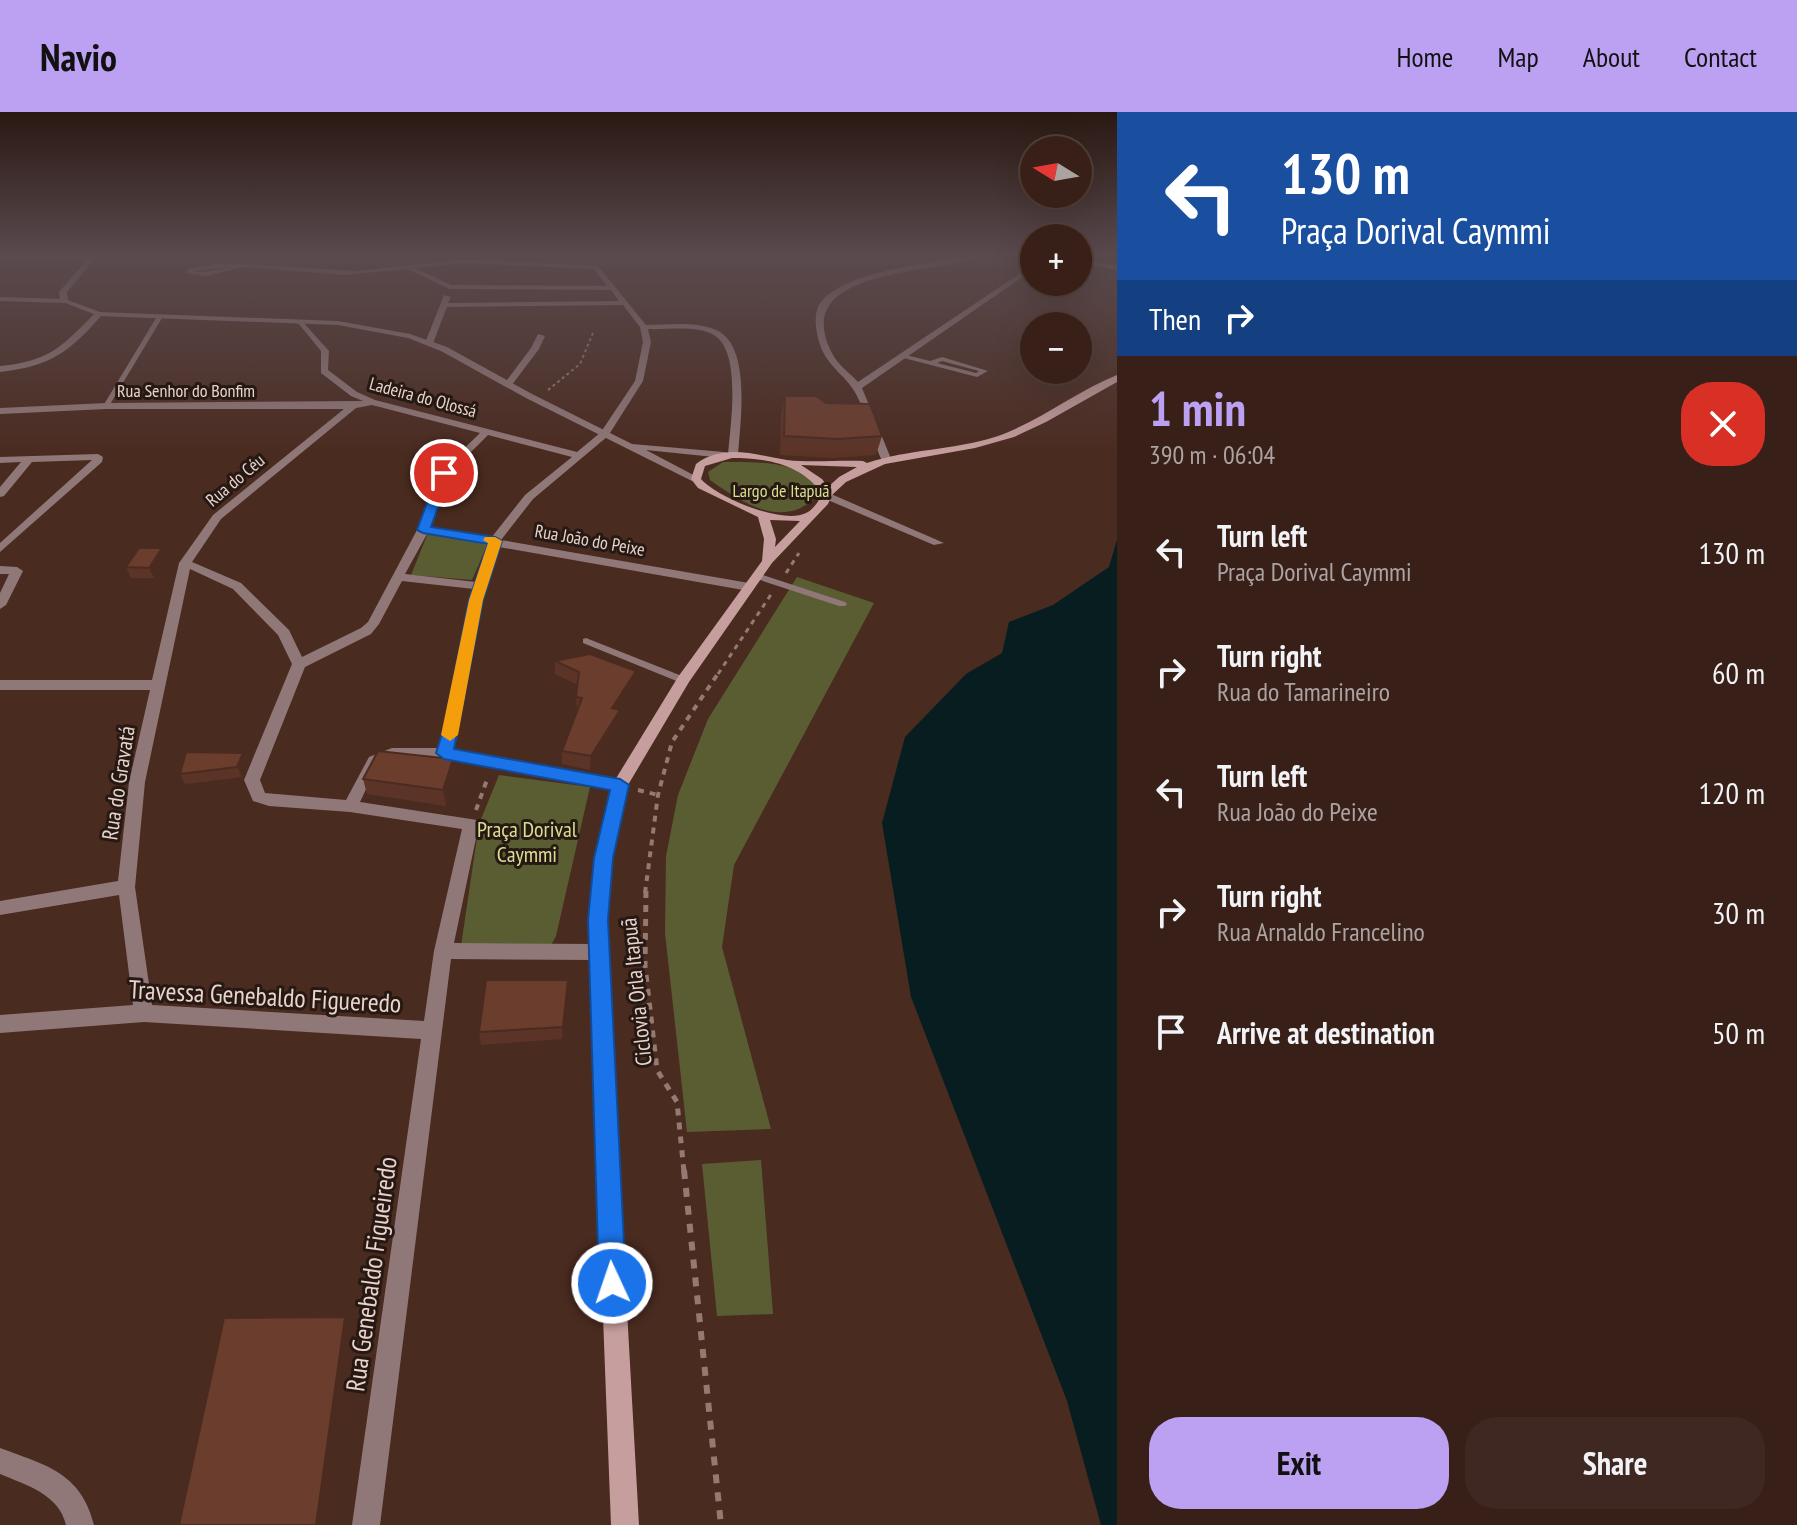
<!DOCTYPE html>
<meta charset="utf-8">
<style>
body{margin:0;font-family:"PT Sans Narrow",sans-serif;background:#3f2821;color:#f1f3f6;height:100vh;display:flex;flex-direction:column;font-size:30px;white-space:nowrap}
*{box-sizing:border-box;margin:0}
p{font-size:26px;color:#aba3a2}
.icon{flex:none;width:44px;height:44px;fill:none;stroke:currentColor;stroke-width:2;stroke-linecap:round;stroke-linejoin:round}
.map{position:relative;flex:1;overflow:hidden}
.details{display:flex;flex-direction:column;background:#382018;width:680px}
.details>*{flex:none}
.guide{background:#1a4fa0;color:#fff;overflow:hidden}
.needle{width:52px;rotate:281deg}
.buttons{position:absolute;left:1020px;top:24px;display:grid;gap:16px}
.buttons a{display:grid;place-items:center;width:72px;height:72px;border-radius:50%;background:#382018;box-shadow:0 8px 32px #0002,0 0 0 2px #523e37;font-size:40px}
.pin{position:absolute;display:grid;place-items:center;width:68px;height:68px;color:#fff;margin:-34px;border:4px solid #fff;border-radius:50%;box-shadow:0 2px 8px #0007}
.me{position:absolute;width:88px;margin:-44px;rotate:357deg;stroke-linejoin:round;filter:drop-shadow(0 0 6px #0008)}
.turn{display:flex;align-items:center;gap:28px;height:168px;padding:0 32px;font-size:36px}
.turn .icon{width:104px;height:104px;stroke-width:2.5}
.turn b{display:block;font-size:56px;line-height:68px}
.then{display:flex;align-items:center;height:76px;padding:0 32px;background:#0003;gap:16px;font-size:30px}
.round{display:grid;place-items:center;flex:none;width:84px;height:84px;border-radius:32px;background:#3f2821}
.summary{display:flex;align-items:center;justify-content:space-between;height:136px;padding:0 32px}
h1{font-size:48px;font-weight:700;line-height:60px;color:#bca0f2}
.button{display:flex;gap:16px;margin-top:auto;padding:16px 32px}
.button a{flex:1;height:92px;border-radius:32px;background:#bca0f2;color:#111;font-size:32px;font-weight:700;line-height:92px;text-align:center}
.button a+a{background:#3f2821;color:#f1f3f6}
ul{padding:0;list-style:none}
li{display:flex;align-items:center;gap:24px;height:120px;padding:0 32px}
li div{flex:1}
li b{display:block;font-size:30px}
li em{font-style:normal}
header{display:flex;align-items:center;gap:48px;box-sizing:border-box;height:112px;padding:0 40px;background:#bca0f2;color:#111}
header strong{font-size:38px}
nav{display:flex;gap:44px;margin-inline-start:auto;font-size:28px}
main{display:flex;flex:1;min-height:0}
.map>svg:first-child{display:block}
</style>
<header>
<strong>Navio</strong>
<nav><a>Home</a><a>Map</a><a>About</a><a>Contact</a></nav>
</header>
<main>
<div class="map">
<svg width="1117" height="1413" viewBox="0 0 1117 1413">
<rect width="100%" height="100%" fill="#4a2b20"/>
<g fill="#5a5d32">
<path d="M723 350C754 350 796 348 817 373L816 385C782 418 743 391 710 368L708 360Z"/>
<polygon points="428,421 488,431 472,468 411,463"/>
<polygon points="797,465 874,491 734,753 722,835 771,1017 687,1020 665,821 666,744 678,683 708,607"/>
<polygon points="499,663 590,675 556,824 549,837 461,834 479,712"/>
<polygon points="761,1048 773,1202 717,1204 702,1052"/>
</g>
<polygon fill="#071d20" points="1117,428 1117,1413 1101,1413 1067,1289 911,885 882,711 905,625 966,562 1002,541 1009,510 1053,493 1109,455"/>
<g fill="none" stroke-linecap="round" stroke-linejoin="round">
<polyline stroke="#947a71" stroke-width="2" stroke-dasharray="3 3" stroke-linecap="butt" points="548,278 580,252 593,221"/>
<g stroke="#947a71" stroke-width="3" stroke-dasharray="5 5" stroke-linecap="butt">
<polyline points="786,461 799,441"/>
<polyline points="718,562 772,481"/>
</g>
<g stroke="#947a71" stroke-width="4" stroke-dasharray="6 6" stroke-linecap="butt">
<polyline points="638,678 658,683"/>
<polyline points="476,698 488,665"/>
<polyline points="645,781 658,683 672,630 719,560"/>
</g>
<polyline stroke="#947a71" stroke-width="5" stroke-dasharray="7 7" stroke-linecap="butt" points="646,779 645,854 657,958 677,990 684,1060"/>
<polyline stroke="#947a71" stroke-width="6" stroke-dasharray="9 9" stroke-linecap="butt" points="684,1058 721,1413"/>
<g fill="#917878" fill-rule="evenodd">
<polygon points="159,204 162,206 109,294 104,295 103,294 156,206"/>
<path d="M902 242 930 249 942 245 988 259 977 265 900 245V243ZM942 249 979 259 976 261 937 251Z"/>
<polygon points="757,461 845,490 847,492 845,494 839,494 754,466 754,462"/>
<polygon points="586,526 687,566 688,568 683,571 679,570 583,531 583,527"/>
</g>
<g fill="#917878" fill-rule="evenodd">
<path d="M968 144H983C938 163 785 154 833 243 839 254 850 261 858 270L1034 152V157L862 276 892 349 883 351C872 329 868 304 856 282 847 265 830 256 822 238 817 225 813 208 818 195 833 161 934 150 968 144Z"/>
<polygon points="1078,146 1117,154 1117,158 1078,150"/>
<path d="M466 147 598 154 646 213C668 213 695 209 716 218 752 233 740 312 738 343L733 346 728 343C730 314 743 237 712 222 694 213 668 218 648 217L651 230 643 269 608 324 533 387 501 428 749 471 755 475 749 479 499 435 482 488 459 616 453 637 620 667 628 673 620 679C579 671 410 631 381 652 372 659 366 679 360 690L477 708 479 712 454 831 598 832 604 834 607 840 604 846 598 848 451 847 380 1413H352L421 927 144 910 0 921V903L133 893 119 783 0 803V789L118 769 129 670 150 578H0V568H152L179 451 213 403 344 297H106L0 302V296L106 291 363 289 351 284 321 261V239L298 211 302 209 329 239 328 258 357 280 375 288 577 340 601 320 635 269 643 230 640 215 623 193 447 195 433 231 429 233 425 231 444 183 451 185 448 191 619 189 611 178 450 177 407 157 344 163 243 155 206 164 185 161 189 156 224 151 357 159ZM466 151 594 157 607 174 451 173 415 156ZM229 155 206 160 193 159ZM372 293 480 321 439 361 417 418 368 510 361 516 302 545 289 518 241 471 192 450 221 407 356 296ZM488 323 572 345 525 383 491 426 429 416 449 362ZM427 422 488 433 476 470 405 462ZM190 457 233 477 278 523 292 552 244 668 253 689 269 694 350 700 462 717 434 839 424 909 152 893 135 775 145 670ZM402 469 474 477 445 616 438 636H392L369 645 346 688 265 681 260 668 305 555 371 522 379 512Z"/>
<polygon points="0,185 64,187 68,189 64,191 0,189"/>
<path d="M96 200 103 202C69 240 52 254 0 260V254C51 249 62 234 96 200Z"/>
<polygon points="538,222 545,224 539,237 511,274 505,274 504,272 531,236"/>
<polygon points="98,342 103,345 102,350 0,440 0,431 92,348 32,350 4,384 0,385 0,375 21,350 0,351 0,345"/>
<polygon points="823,382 831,382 944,431 934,433 823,386"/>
<polygon points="0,454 17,455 23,459 6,493 0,497 0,481 9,462 0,462"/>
<path d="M0 1336C45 1353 81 1360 94 1413H66C59 1382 26 1373 0 1362Z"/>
</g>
<polygon fill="#917878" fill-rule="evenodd" points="0,144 97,144 67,180 68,188 100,200 338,209 410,222 447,235 532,282 632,332 724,340 729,343 724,346 646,338 701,367 692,369 526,286 441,239 408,226 338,213 99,204 60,189 59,180 86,149 0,147"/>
<path fill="#c69e9e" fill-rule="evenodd" d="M1117 263V270L1046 310 1014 325 975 336 885 352 846 370 832 383 828 392 772 451 689 570 628 673 611 746 607 840 639 1413H611L589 840 595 746 612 673 678 565 762 449 764 427 758 405 698 376 691 367 696 352C724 331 756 343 787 348 810 351 839 348 863 349L867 351C909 337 954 338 995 325 1039 310 1075 280 1117 263ZM732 346C766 346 802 352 822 382 819 389 813 398 806 401 782 413 717 385 701 367L705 354ZM801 353 857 355 839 365 828 375 822 367ZM770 408 800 409 775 435 776 427Z"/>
</g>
<g fill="#5c3427">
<polygon points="785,284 826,291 882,324 876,343 833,346 780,343 781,302"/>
<polygon points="162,436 167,446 154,466 131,466 126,455"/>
<polygon points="555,549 635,572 618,598 620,598 619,612 590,658 562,652 562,639 577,599 576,585 578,573 555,562"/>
<polygon points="243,641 248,651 242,665 185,672 180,662"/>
<polygon points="453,647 455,662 446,694 367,682 363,667"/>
<polygon points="568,868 562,927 481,933 479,920"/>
</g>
<g fill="#4b2b20">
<polygon points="162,436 167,446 154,466 149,456"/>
<polygon points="636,559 635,572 611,609 612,596"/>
<polygon points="620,598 619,612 590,658 591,644"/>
<polygon points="243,641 248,651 242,665 237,655"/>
<polygon points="453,647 455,662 446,694 443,678"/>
<polygon points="568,868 568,882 562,927 563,915"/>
<polygon points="345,1205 355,1213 328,1413 316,1413"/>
</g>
<g fill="#6b3d2d" stroke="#4b2b20" stroke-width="2">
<polygon points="785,284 816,284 826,291 870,292 882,324 838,327 784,324"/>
<polygon points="139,436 162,436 149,456 126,455"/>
<polygon points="590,542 636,559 612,596 620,598 591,644 562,639 582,586 576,585 579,560 555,549"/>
<polygon points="378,639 453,647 443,678 363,667"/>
<polygon points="186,640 243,641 237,655 180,662"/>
<polygon points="486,868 568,868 563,915 479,920"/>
<polygon points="345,1205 316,1413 179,1413 224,1206"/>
</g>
<linearGradient id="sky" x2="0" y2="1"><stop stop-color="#291812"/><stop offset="0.42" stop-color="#5a4a4e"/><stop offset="1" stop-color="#5a4a4e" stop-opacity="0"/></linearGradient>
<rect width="1117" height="342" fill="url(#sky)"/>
<polygon fill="#1a73e8" stroke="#114b97" stroke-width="2" points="444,358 450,361 431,415 495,425 502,429 483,488 454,637 620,667 629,673 613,746 608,808 626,1171 622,1180 612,1184 603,1180 599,1171 588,808 594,746 610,678 444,647 436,641 444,616 469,488 488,432 423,421 417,418 438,361"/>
<polygon fill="#f59e0b" points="485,425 495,425 502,429 483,488 458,623 450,629 441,623 469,488 488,431 483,428"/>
<g text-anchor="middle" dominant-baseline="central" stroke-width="6" stroke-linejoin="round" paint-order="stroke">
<g font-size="18" fill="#e8d4cc" stroke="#261813">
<text x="186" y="278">Rua Senhor do Bonfim</text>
<text transform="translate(423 285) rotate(15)">Ladeira do Olossá</text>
<text transform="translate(235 368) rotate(-40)">Rua do Céu</text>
<text transform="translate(590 428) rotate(10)">Rua João do Peixe</text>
</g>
<g font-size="18" fill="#dadf90" stroke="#261813">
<text x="781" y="378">Largo de Itapuã</text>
</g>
<g font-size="22" fill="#e8d4cc" stroke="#261813">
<text transform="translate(118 671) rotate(-81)">Rua do Gravatá</text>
<text transform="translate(636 880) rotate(-96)">Ciclovia Orla Itapuã</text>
</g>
<g font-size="22" fill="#dadf90" stroke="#261813">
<text x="527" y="717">Praça Dorival<tspan x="527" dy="25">Caymmi</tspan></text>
</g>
<g font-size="26" fill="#e8d4cc" stroke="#261813">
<text transform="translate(265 884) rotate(3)">Travessa Genebaldo Figueredo</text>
<text transform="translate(371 1162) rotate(-82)">Rua Genebaldo Figueiredo</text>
</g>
</g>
</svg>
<div class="buttons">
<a><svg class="needle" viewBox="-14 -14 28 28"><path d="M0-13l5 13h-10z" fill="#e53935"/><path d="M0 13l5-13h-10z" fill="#aba3a2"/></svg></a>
<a>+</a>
<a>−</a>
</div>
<div class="pin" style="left:444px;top:361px;background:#d93025"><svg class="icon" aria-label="arrive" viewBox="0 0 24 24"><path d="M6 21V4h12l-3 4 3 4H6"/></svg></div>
<svg class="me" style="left:612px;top:1171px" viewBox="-20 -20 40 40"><circle r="17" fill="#1a73e8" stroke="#fff" stroke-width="3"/><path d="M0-11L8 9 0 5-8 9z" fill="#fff"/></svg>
</div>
<section class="details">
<div class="guide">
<div class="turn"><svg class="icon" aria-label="left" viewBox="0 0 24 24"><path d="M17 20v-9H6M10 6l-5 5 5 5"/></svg><div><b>130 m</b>Praça Dorival Caymmi</div></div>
<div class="then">Then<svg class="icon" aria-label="right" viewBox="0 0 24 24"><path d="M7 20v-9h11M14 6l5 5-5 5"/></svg></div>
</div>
<div class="summary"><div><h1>1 min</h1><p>390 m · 06:04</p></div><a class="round" style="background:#d93025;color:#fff"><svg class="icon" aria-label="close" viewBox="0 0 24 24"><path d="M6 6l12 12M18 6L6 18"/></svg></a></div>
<ul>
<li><svg class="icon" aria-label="left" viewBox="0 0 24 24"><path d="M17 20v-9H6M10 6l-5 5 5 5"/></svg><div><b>Turn left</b><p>Praça Dorival Caymmi</p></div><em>130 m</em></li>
<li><svg class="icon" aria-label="right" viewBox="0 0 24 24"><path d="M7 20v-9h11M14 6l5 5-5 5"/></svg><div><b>Turn right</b><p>Rua do Tamarineiro</p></div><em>60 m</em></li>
<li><svg class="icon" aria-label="left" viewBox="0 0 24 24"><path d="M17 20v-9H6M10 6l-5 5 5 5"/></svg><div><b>Turn left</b><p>Rua João do Peixe</p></div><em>120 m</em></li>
<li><svg class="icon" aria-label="right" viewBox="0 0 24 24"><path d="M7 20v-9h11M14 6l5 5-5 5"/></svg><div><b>Turn right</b><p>Rua Arnaldo Francelino</p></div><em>30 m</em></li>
<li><svg class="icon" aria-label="arrive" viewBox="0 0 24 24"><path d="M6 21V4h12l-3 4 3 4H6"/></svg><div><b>Arrive at destination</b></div><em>50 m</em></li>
</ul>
<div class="button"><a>Exit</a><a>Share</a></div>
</section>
</main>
